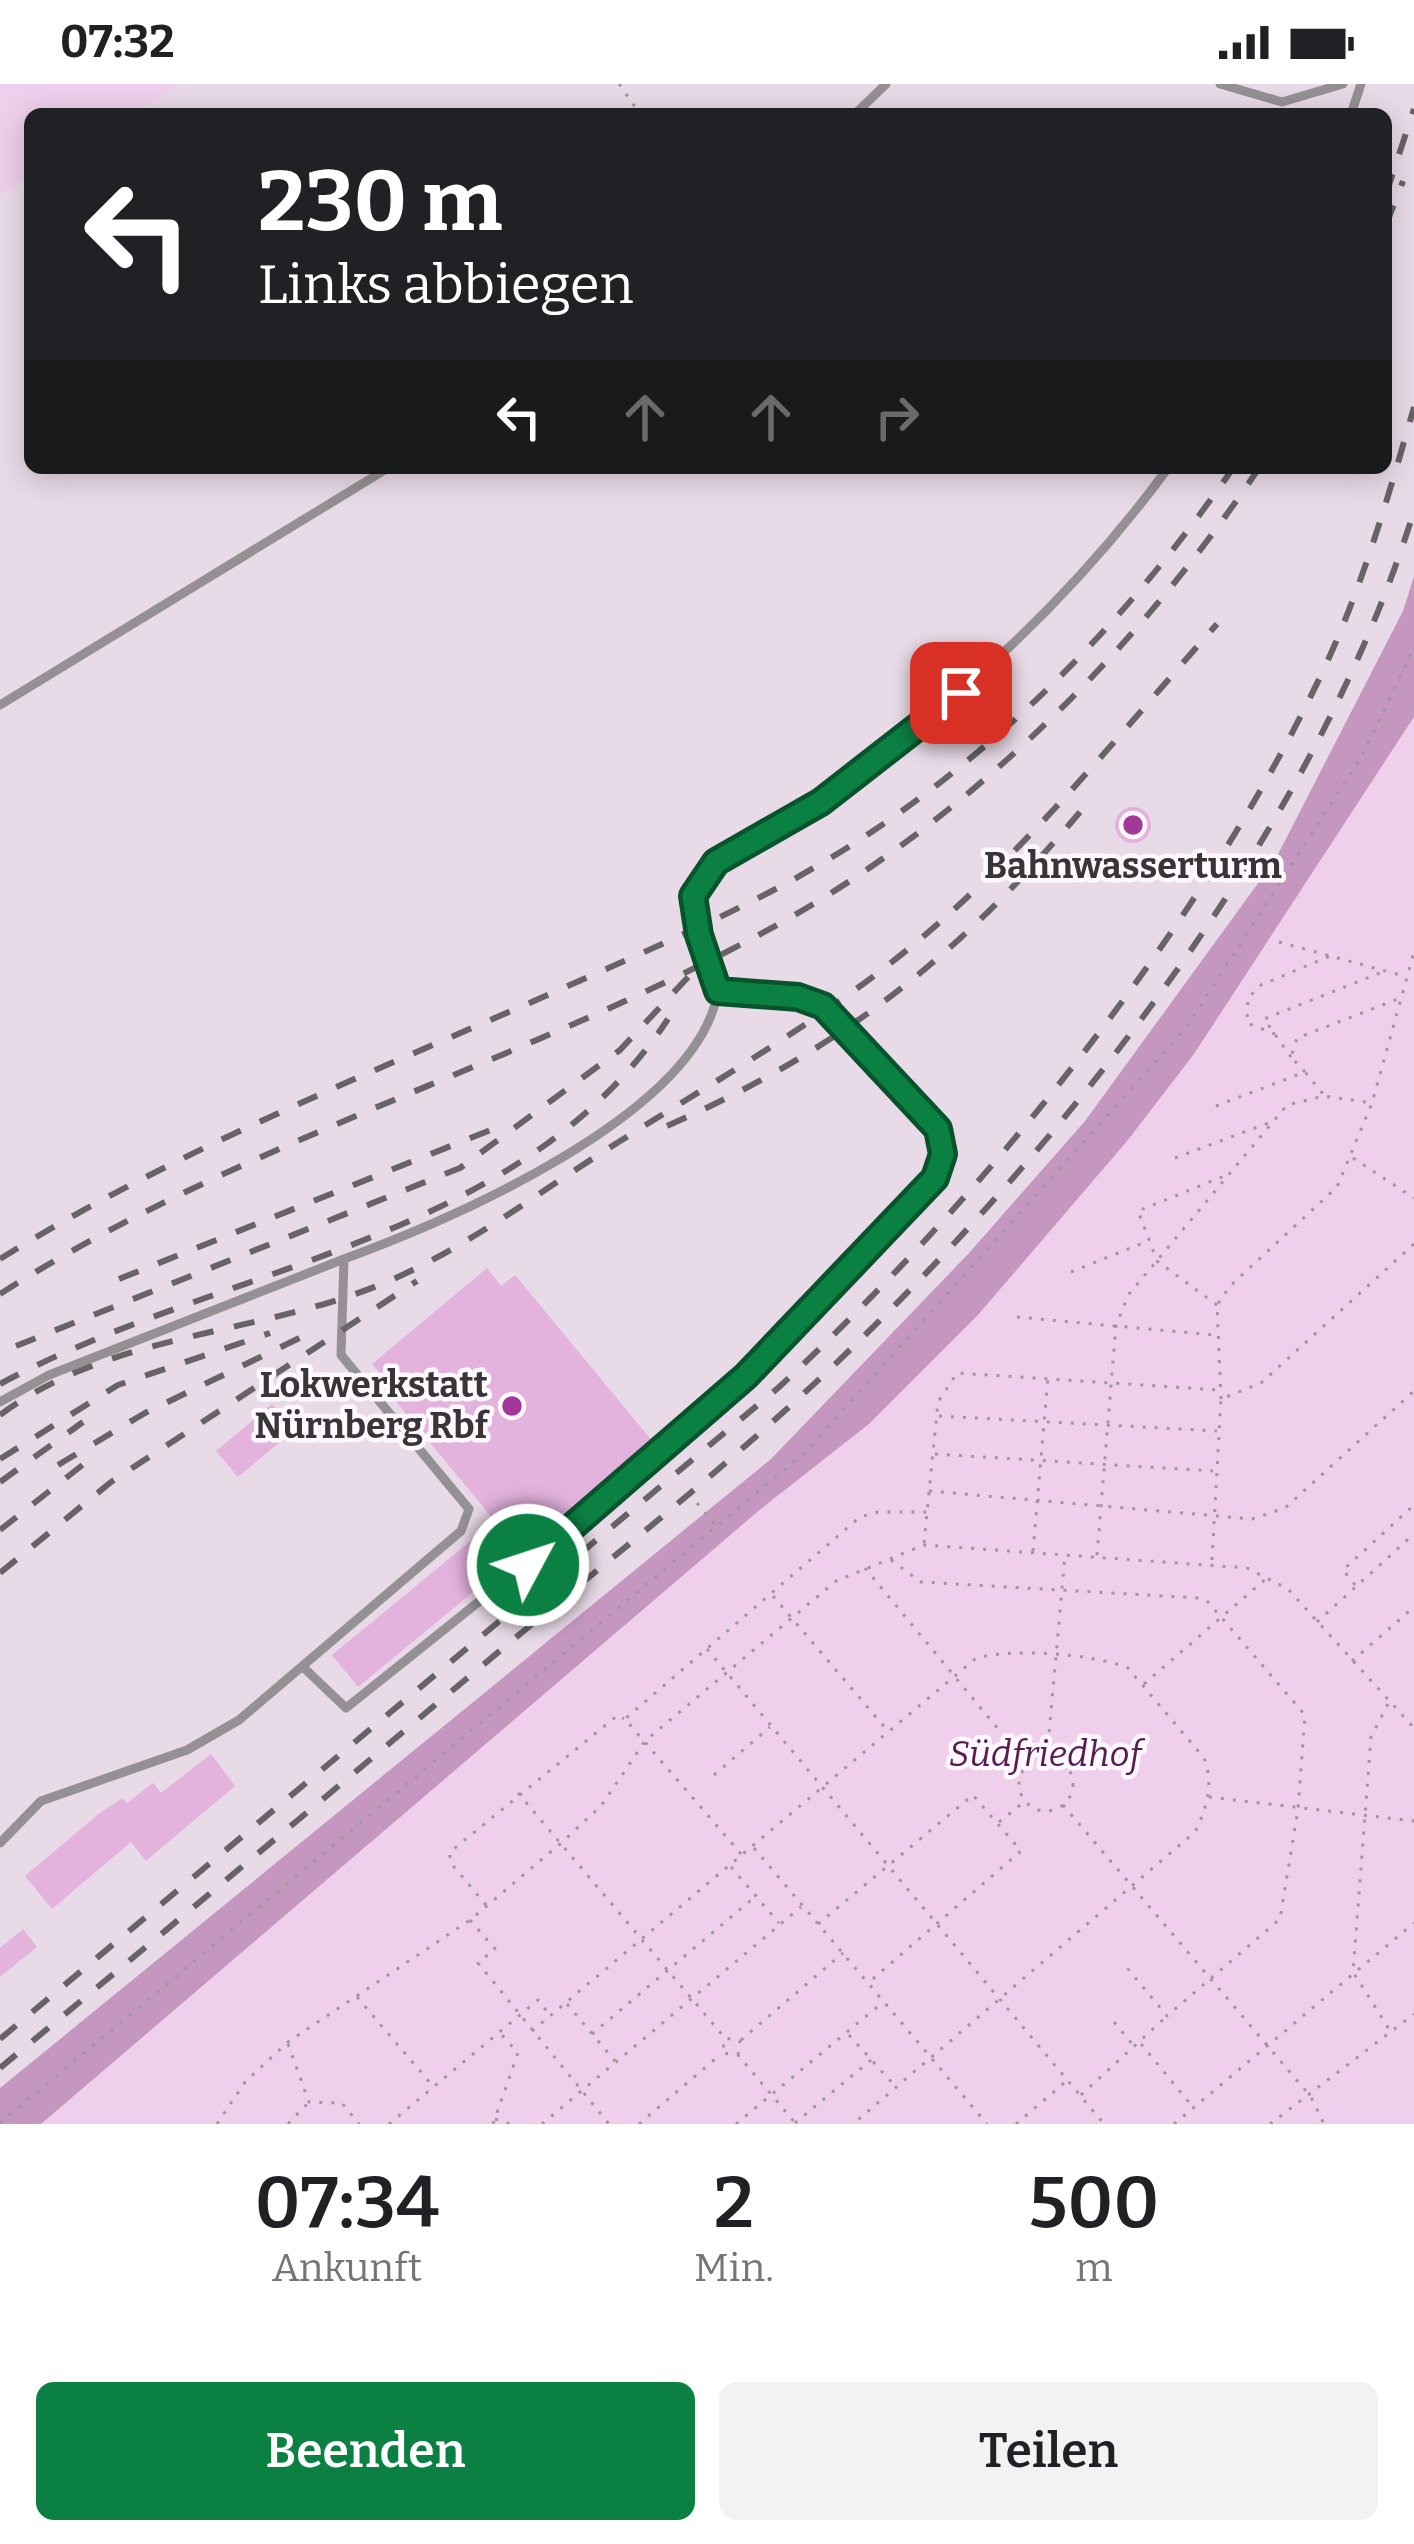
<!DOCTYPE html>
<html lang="de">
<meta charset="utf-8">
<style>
body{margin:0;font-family:Bitter,serif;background:#f2f2f2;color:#202124;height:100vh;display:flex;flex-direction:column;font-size:45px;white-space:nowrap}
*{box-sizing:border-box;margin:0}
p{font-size:39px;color:#757577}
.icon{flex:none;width:66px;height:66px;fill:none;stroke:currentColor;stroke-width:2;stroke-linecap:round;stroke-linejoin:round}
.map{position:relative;height:2040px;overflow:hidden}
.drawer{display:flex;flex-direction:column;background:#fff;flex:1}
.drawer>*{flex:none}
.guide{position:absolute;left:24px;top:24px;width:1368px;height:366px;border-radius:18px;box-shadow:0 6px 30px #0003;background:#202124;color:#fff;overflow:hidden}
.pin{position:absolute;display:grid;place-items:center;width:102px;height:102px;color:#fff;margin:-51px;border-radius:24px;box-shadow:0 6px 18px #0006}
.me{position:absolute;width:132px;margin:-66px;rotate:50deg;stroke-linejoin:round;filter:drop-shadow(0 0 9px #0008)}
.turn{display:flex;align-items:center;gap:42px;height:252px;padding:0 36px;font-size:54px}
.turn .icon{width:156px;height:156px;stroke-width:2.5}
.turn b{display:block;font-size:84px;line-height:102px}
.lanes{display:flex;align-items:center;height:114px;padding:0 36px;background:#0003;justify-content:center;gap:60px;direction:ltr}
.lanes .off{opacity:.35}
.eta{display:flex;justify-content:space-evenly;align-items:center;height:204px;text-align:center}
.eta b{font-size:72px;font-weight:600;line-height:84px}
.button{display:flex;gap:24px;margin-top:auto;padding:24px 36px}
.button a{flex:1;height:138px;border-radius:18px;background:#0b8043;color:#fff;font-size:48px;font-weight:600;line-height:138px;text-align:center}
.button a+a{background:#f2f2f2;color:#202124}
.status{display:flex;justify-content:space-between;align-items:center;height:84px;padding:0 60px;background:#fff;direction:ltr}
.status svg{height:33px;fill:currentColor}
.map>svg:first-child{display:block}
</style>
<div class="status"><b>07:32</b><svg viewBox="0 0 49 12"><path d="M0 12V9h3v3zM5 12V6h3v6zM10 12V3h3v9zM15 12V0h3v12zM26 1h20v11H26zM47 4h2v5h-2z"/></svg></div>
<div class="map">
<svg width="1414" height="2040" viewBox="0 0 1414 2040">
<rect width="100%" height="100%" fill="#f2eaf1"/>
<polygon fill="#e9dae7" points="181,0 1414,0 1414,492 1403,527 1275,776 1085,1037 969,1169 771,1375 0,2004 0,111 30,93 30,384 1386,384 1386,30 132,30"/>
<g fill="#f0cfec">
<polygon points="0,0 181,0 132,30 30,30 30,93 0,111"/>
<polygon points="1414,633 1414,2040 41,2040 762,1424 869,1340 978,1231 1128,1056 1194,970"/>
</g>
<polygon fill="#c596c0" points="1414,492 1414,633 1194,970 1128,1056 978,1231 869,1340 762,1424 41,2040 0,2040 0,2004 771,1375 969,1169 1085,1037 1275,776 1403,527"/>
<g fill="#e3b2dd">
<circle cx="1133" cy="741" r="18"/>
<polygon points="487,1184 501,1202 515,1191 654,1359 358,1603 332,1571 495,1437 383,1302 388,1299 372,1280"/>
<polygon points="272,1320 280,1329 288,1322 302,1339 238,1393 216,1367"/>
<polygon points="211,1670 235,1702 146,1777 131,1758 52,1825 25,1792 101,1728 123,1714 127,1719 153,1699 161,1709"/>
<polygon points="23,1845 37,1863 0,1893 0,1864"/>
</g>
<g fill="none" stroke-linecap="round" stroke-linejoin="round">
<g stroke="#9e989d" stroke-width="3" stroke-dasharray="3 9" stroke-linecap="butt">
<polyline points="619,0 640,30"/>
<polyline points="1279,858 1404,892"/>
<polyline points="1275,950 1247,939 1248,914 1261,901 1330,872"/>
<polyline points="1291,973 1264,935 1385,887"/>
<polyline points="1305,988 1291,973 1297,954 1398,915"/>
<polyline points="1216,1022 1305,988 1323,1010"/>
<polyline points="1175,1074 1271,1038"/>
<polyline points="1353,1074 1414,1114"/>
<polyline points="1071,1188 1148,1157"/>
<polyline points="1217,1221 1157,1177 1138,1127 1227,1091"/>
<polyline points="1017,1233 1214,1251"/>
<polyline points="1221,1315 1217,1221 1230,1202 1337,1103 1372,1019 1414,868"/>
<polyline points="939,1332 1217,1347"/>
<polyline points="935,1370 1213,1387"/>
<polyline points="929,1407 1252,1435 1285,1424 1414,1307"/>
<polyline points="697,1419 715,1441"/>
<polyline points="924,1459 938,1318 957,1289 1220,1306"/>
<polyline points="1033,1467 1048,1293"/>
<polyline points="1097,1471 1116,1241 1129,1210 1287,1021 1324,1012 1372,1019"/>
<polyline points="891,1476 921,1498 1199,1514 1208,1518 1305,1631 1298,1725 1280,1835 1167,1932 1123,1879"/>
<polyline points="1212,1476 1221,1315 1261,1299 1414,1160"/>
<polyline points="865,1484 1027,1680"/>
<polyline points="1355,1501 1343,1486 1414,1421"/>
<polyline points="773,1512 887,1646"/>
<polyline points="1317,1538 1414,1450"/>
<polyline points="707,1565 1104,2040"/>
<polyline points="1352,1577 1414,1523"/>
<polyline points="1144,1600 1268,1493"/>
<polyline points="1388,1620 1371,1653 1353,1888 1389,1945"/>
<polyline points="1047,1672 1065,1472"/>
<circle cx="1046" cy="1700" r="27"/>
<polyline points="714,1691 770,1643"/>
<polyline points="518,1709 725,1954"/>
<polyline points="1209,1713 1414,1737"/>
<polyline points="1063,1721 1311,2013 1324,2040"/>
<polyline points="999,1738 1024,1718"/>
<polyline points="754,1764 987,2040"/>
<polyline points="741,1770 625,1635 860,1433 878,1428 927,1428"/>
<polyline points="731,1783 779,1839"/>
<polyline points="486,1821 450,1778 450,1768 618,1631 624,1635"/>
<polyline points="470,1836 495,1865 478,1879 609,2040"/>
<polyline points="818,1840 973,1711 1021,1767 868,1899"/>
<polyline points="357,1913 432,2001"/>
<polyline points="567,1920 615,1977"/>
<polyline points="1114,1938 1133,1961"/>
<path d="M532 1947 975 1575C1008 1563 1095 1570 1128 1584L1204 1674C1214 1699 1207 1724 1195 1748L853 2040"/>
<polyline points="592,1950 756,1812"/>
<polyline points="849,1951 895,2002"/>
<polyline points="741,1956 843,1869"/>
<polyline points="288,1960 309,2018 342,2019 359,2040"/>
<polyline points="1141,1960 1192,2022"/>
<polyline points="738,1971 740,1957 725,1954 722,1969 738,1971 796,2040"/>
<polyline points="1081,2011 1166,1933"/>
<polyline points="495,2035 511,2040"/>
<polyline points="0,2039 802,1371 1184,947 1360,675 1414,564"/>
<polyline points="795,2039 871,1976"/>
<polyline points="217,2040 245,1998 288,1958 470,1836 560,1760 601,1722 645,1657 836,1497 924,1461 1247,1484 1288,1505 1414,1644"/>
<polyline points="288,2040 308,2019"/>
<polyline points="389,2040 538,1916 550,1931"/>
<polyline points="493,2040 518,1969 501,1950"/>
<polyline points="542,2040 801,1823"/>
<polyline points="639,2040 721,1970"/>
<polyline points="736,2040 882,1919"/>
<polyline points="1016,2040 1069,1995"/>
<polyline points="1174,2040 1414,1839"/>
<polyline points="1270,2040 1414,1930"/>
</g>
<g stroke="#949093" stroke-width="9">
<polyline points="1220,0 1282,18 1343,0"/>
<polyline points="855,30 886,0"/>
<polyline points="1351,30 1361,0"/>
<polyline points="0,621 388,384"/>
<path d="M703 792C738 756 787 744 827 714 961 613 1068 520 1168 384"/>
<polyline points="0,1318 49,1291 344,1175"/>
<path d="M0 1759 41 1717 187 1666 239 1636 461 1447 469 1425 341 1271 344 1175C450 1136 698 1031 718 907L798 913 823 922 938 1045 943 1070 935 1094C761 1295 553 1459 346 1624L303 1583"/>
</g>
<g stroke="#676367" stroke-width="6" stroke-dasharray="21 21" stroke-linecap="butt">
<polyline points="1386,110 1414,25"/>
<polyline points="1386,141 1403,97"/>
<path d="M667 1042C840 966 958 873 1080 728"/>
<path d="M0 1175C185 1060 390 982 588 893 685 850 782 808 870 749 1013 654 1136 525 1233 384"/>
<polyline points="119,1195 498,1043"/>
<path d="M0 1210C243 1055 526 980 777 841 970 734 1137 566 1259 384"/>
<polyline points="16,1262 460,1084 620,966 690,891"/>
<path d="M0 1300C222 1180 518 1161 668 935"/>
<path d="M0 1331C118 1244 271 1252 400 1192 474 1158 541 1107 609 1064 716 996 829 933 925 851 1033 759 1123 646 1217 540"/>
<polyline points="0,1375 118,1301 270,1249"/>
<polyline points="58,1381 145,1329 318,1245"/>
<polyline points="0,1398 83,1338"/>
<polyline points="0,1446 85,1379"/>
<polyline points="0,1489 111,1398 417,1197"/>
<path d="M0 1955 778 1304C986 1111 1200 846 1322 589 1362 504 1388 414 1414 323"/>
<path d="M0 1984C168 1845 335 1705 502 1565 623 1464 747 1367 859 1257 1085 1036 1320 731 1414 427"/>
</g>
<polyline stroke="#949093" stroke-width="9" points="703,792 693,827 718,907"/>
</g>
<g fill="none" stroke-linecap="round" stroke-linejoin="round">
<defs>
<polyline id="route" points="528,1481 746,1292 935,1094 943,1070 938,1045 823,922 798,913 718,907 699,851 693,812 716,778 821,718 961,609"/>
</defs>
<use href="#route" stroke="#07532c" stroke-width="30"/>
<use href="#route" stroke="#0b8043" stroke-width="21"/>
</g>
<g fill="#a1389a" stroke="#fff8fe" stroke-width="4.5">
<circle cx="1133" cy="741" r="12"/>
<circle cx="512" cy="1322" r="12"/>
</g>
<g text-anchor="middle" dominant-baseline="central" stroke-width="9" stroke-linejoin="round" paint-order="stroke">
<g font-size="36" font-weight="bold" fill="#383538" stroke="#fff8fe">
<text x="1133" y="782">Bahnwasserturm</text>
<text x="488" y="1301" text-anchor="end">Lokwerkstatt<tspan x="488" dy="41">Nürnberg Rbf</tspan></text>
</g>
<g font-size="36" font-style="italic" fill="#561d53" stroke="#fff8fe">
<text x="1045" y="1670">Südfriedhof</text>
</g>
</g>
</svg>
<div class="pin" style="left:961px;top:609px;background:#d93025"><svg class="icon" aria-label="arrive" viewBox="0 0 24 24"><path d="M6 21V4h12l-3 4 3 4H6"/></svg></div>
<svg class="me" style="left:528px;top:1481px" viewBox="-20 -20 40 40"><circle r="17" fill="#0b8043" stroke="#fff" stroke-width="3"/><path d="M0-11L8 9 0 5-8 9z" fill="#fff"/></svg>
<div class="guide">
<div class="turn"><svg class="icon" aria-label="left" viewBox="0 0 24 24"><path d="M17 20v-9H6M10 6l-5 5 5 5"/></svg><div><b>230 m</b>Links abbiegen</div></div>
<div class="lanes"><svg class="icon" aria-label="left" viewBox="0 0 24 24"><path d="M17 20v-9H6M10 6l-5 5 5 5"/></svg><svg class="icon off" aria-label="ahead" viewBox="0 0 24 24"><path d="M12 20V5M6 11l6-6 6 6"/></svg><svg class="icon off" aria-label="ahead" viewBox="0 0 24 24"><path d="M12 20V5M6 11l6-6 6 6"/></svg><svg class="icon off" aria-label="right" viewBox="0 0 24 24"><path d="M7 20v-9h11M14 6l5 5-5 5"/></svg></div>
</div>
</div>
<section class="drawer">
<div class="eta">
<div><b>07:34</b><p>Ankunft</p></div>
<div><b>2</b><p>Min.</p></div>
<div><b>500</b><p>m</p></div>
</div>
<div class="button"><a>Beenden</a><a>Teilen</a></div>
</section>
